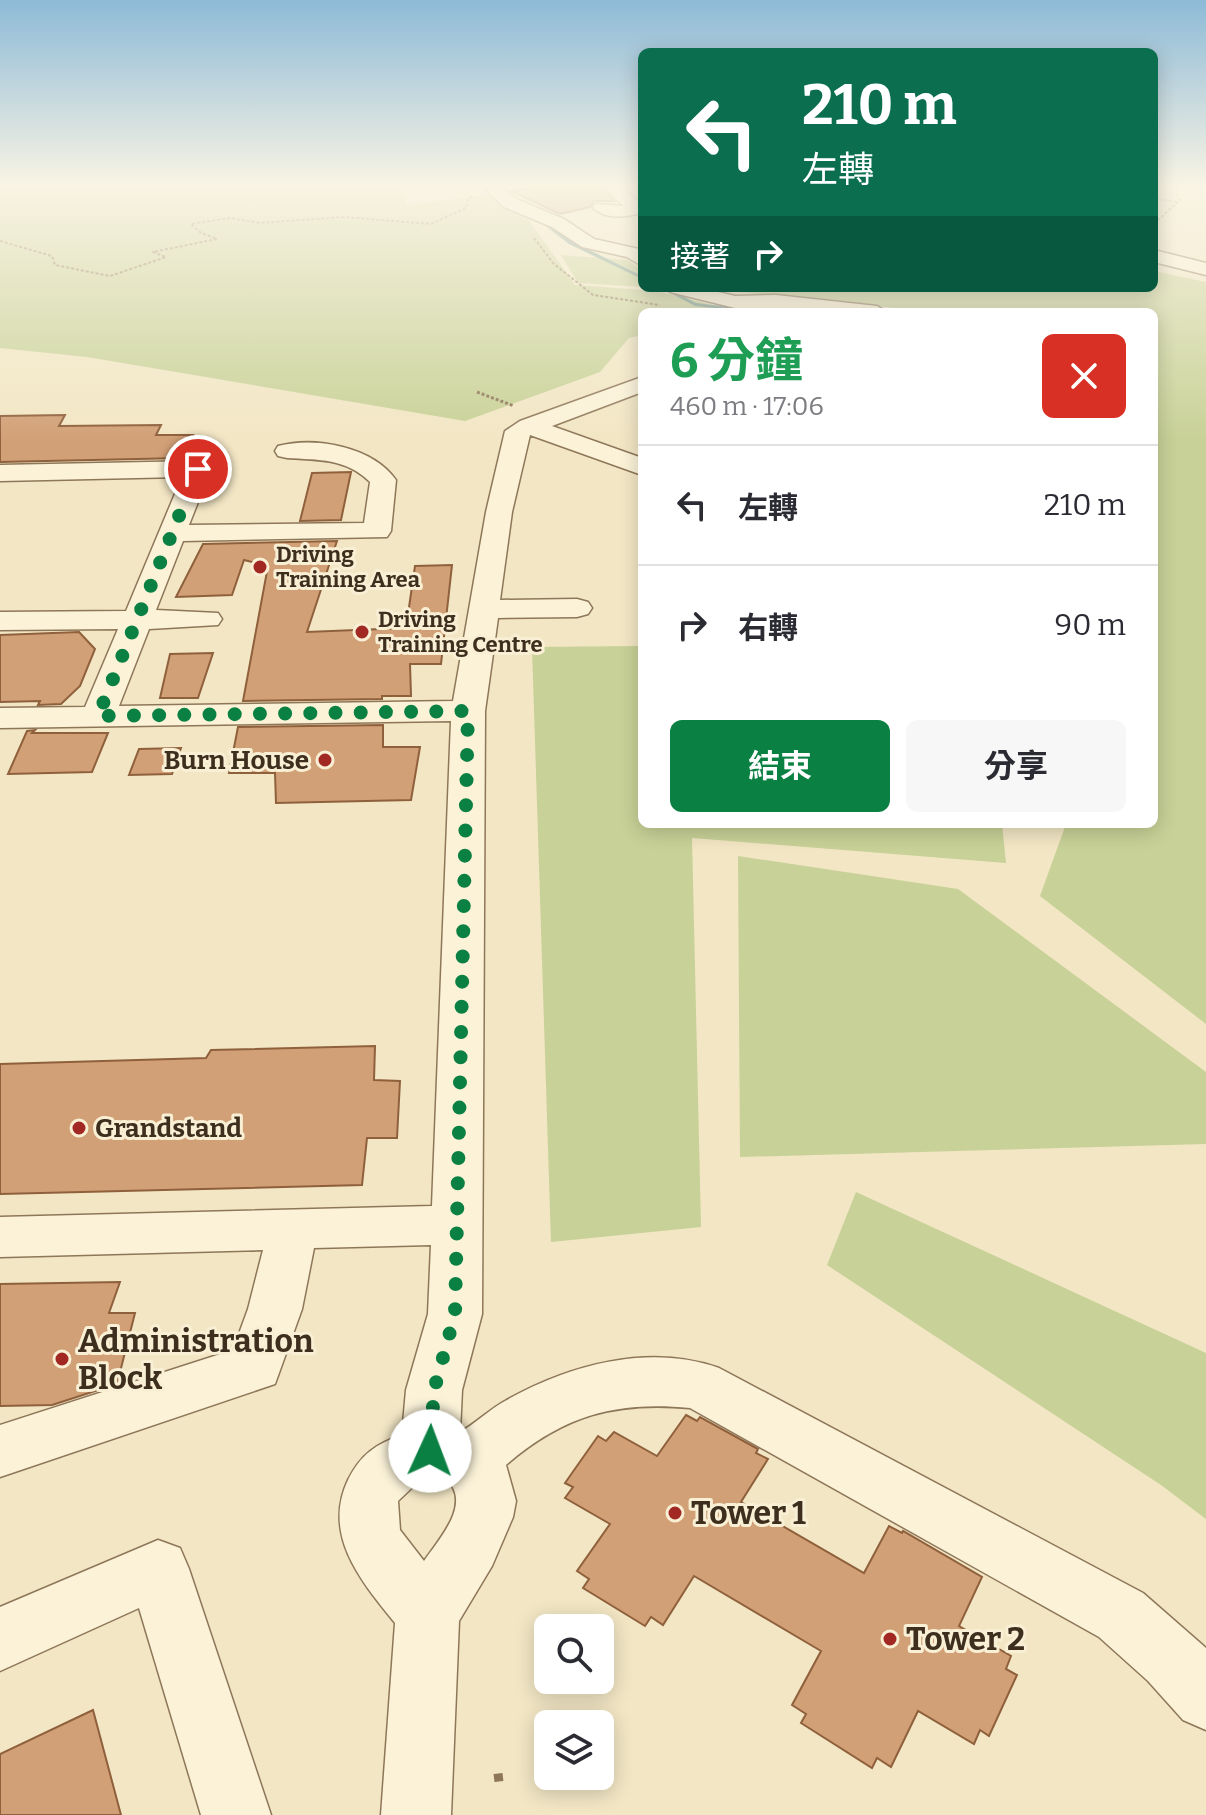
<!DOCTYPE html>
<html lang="zh-TW">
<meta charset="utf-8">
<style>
body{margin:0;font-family:Bitter,"Noto Sans TC",serif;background:#f7f7f7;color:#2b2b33;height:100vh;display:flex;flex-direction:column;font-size:30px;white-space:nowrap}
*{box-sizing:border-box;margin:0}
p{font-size:26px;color:#7c7c81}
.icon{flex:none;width:44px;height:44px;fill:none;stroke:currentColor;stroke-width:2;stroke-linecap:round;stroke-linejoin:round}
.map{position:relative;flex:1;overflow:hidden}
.details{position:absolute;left:638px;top:308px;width:520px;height:520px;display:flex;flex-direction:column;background:#fff;border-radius:12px;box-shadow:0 4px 20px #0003}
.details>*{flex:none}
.hud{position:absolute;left:638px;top:48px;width:520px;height:244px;border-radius:12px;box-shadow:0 4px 20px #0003;background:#0b6e4f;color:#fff;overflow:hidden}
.tools{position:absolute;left:534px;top:1614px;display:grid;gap:16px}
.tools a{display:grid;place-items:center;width:80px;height:80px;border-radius:12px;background:#fff;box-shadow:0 4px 20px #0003;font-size:40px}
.pin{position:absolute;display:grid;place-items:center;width:68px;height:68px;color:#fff;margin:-34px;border:4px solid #fff;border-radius:50%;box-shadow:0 2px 8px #0007}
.me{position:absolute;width:88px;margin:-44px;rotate:2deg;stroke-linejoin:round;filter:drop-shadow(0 0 6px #0008)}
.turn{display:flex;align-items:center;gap:28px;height:168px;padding:0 32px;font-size:36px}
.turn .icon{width:104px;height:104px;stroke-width:2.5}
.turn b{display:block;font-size:56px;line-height:68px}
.then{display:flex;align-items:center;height:76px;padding:0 32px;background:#0003;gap:16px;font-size:30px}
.round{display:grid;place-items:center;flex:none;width:84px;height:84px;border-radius:12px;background:#f7f7f7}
.head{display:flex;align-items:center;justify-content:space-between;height:136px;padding:0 32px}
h1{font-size:48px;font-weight:700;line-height:60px;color:#1e9e55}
.action{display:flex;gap:16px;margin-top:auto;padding:16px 32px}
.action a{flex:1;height:92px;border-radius:12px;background:#0b8043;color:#fff;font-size:32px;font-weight:700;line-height:92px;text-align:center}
.action a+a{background:#f7f7f7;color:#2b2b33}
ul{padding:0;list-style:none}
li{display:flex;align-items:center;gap:24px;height:120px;padding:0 32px;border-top:2px solid #e1e1e2}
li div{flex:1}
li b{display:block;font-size:30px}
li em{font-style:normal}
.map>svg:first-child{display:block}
</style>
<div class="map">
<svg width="1206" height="1815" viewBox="0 0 1206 1815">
<rect width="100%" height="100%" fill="#f2e6c4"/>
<g fill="#c8d197">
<polygon points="0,187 402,187 406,205 489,195 528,219 575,285 656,291 741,312 642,312 642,335 629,338 600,372 465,421 87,357 0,348"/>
<polygon points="561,255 627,260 642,270 642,287 578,283"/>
<polygon points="1154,271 1206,282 1206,1024 1040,896 1066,824 1154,824 1154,312 936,312 700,288 1154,288"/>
<polygon points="642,646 642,824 1002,824 1006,863 692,838 701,1227 551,1242 532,647"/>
<polygon points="738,856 958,889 1206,1072 1206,1144 740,1157"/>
<polygon points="856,1192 1206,1353 1206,1519 1161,1485 827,1265"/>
</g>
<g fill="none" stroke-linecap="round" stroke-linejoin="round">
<g fill="#6c948b" fill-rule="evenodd">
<polygon points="479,187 484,187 506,204 503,205"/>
<polygon points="536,218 547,222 573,242 642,276 642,279 569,244 543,224 534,220"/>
<polygon points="661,288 667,288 696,303 770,312 753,312 695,306"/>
</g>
</g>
<g fill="#d2a077" stroke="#8f603c" stroke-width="2">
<polygon points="545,187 603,187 614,201 594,201 590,207 560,214 511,191"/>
<polygon points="65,415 59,426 161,425 156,435 193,435 183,458 0,462 0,416"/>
<polygon points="351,472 341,520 300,521 312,473"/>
<polygon points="337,541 307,632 406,628 415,566 452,565 441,664 410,664 411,696 382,696 382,699 243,701 268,566 244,560 232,595 176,597 203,544"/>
<polygon points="79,632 95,649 80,686 61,704 38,705 40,701 0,702 0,635"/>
<polygon points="213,653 198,698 160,698 170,654"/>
<polygon points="383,725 383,747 420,747 411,800 276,803 275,773 229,773 238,727"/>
<polygon points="35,730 32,733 108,733 92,772 8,774 27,731"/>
<polygon points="181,748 172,774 129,775 139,749"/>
<polygon points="375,1046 374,1080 400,1081 397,1138 367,1138 362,1185 0,1194 0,1064 206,1058 211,1050"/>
<polygon points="120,1282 109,1313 135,1313 117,1384 52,1405 0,1406 0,1284"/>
<polygon points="686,1415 697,1421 700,1417 758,1449 756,1453 768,1459 741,1502 864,1573 889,1526 902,1533 903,1531 982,1577 959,1626 1011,1656 1006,1669 1017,1675 989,1736 980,1730 974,1744 918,1711 891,1767 877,1758 872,1768 801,1723 806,1714 792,1705 821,1651 694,1576 663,1625 651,1617 645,1626 583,1588 589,1579 577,1571 610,1524 565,1498 573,1487 565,1483 598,1436 606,1441 614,1432 657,1456"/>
<polygon points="93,1710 121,1815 0,1815 0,1754"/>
</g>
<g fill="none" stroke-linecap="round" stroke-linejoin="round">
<defs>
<g id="minor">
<polygon points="487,187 501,187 516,199 564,219 594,239 639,249 642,266 627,257 582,247 552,227 504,207 488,192"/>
<path d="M606 187H623L642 205V213C625 217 607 220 593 208L595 204 623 206Z"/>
<polygon points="1154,250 1206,263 1206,275 1154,262"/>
<polygon points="667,288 701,288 735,296 776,295 877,306 887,312 735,308 670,292"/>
<path d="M642 377V392L552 426 642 458V475L530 435 512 512 500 600 577 599 588 602 592 608 588 614 577 617 498 618 485 711 482 1314 462 1390 460 1432C475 1424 490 1409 505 1401 568 1365 649 1343 719 1368L1143 1593 1206 1648V1730L1183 1720 1148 1681 1099 1637 690 1408C616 1401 564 1415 506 1465L516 1501 513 1517 492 1566 459 1621 451 1815H381L395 1623C361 1581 322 1535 348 1480 361 1454 376 1444 402 1435L406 1390 428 1314 431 1245 314 1248 302 1309 275 1384 0 1477V1425L233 1350 248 1309 263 1250 0 1257V1217L432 1206 451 721 0 728V708L85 707 118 629 0 630V612L126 611 182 477 0 481V465L198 461 207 464 211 469 189 525 364 523 370 482C346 458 318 460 287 458L278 456 275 451 278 446C316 436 373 447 396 480L391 531 387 537 183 541 156 610 218 613 222 619 218 625 149 629 119 706 453 701 486 512 505 431 520 421ZM446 1479C473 1503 439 1539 424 1561L400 1530 398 1501 419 1481Z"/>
<polygon points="158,1540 180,1548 189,1569 271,1815 201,1815 139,1608 0,1671 0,1607"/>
</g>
</defs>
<use href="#minor" stroke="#8e7759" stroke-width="3"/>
<g stroke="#8e7759" stroke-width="2" stroke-dasharray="3 2" stroke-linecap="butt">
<polyline points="1196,187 1206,190"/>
<polyline points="1154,198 1177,202"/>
<polyline points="1154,224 1180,200 1176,192 1180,187"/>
<polyline points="534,238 554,264 593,295 660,305"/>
<polyline points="0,241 52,256 55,265 110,276 166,257 153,252 217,239 201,233 191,224 230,218 259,223 342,217 431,224 466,208 469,197 476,197"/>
</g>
<polyline stroke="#8e7759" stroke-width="3" stroke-dasharray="3 2" stroke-linecap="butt" points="477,392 514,406"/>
<polyline stroke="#8e7759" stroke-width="8" stroke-dasharray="9 6" stroke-linecap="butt" points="494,1778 503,1777"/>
<use href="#minor" fill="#fbf2d8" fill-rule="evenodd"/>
</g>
<linearGradient id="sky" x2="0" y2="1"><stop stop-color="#8dbad7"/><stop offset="0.42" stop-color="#f9f4e4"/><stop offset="1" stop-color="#f9f4e4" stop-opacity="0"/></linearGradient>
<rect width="1206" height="441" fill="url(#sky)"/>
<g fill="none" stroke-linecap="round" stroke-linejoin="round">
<polyline stroke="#0b8043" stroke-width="14" stroke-dasharray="0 25.2" points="198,469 98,716 468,711 455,1314 434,1390 430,1451"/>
</g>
<g fill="#a22824" stroke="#f8efd4" stroke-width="3">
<circle cx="260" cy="567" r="8"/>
<circle cx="362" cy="632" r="8"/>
<circle cx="325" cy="760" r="8"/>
<circle cx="79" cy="1128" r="8"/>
<circle cx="62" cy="1359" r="8"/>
<circle cx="675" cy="1513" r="8"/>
<circle cx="890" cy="1639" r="8"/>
</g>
<g text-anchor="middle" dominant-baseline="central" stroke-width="6" stroke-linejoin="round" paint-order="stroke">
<g font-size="22" font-weight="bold" fill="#3d2e1e" stroke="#f8efd4" text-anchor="start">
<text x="276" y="554">Driving<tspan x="276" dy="25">Training Area</tspan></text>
<text x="378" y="619">Driving<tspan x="378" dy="25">Training Centre</tspan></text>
</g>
<g font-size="26" font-weight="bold" fill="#3d2e1e" stroke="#f8efd4" text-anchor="end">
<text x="309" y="760">Burn House</text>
<text x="95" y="1128" text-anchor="start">Grandstand</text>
</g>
<g font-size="32" font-weight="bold" fill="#3d2e1e" stroke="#f8efd4" text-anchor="start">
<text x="78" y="1341">Administration<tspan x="78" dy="37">Block</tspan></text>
<text x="691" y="1513">Tower 1</text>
<text x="906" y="1639">Tower 2</text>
</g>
</g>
</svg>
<div class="tools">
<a><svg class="icon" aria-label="search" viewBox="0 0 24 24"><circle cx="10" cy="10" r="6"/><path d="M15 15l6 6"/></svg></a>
<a><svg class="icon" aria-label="layers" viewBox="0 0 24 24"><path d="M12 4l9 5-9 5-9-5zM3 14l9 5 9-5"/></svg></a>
</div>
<div class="pin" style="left:198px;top:469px;background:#d93025"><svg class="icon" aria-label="arrive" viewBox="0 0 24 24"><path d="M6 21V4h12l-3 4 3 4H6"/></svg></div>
<svg class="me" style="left:430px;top:1451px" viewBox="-20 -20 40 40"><circle r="19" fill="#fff"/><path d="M0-13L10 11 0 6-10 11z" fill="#0b8043"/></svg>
<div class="hud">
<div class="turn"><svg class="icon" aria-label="left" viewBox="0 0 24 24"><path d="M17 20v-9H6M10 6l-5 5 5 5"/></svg><div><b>210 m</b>左轉</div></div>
<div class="then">接著<svg class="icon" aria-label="right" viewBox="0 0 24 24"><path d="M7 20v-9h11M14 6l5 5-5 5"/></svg></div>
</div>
<section class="details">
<div class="head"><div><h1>6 分鐘</h1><p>460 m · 17:06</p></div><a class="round" style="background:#d93025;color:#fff"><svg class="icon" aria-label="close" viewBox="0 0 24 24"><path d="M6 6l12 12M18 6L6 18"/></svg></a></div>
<ul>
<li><svg class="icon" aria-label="left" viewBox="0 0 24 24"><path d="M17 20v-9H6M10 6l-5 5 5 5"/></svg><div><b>左轉</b></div><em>210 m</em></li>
<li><svg class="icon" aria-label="right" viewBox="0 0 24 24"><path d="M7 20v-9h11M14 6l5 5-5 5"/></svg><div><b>右轉</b></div><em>90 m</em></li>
</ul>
<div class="action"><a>結束</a><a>分享</a></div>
</section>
</div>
